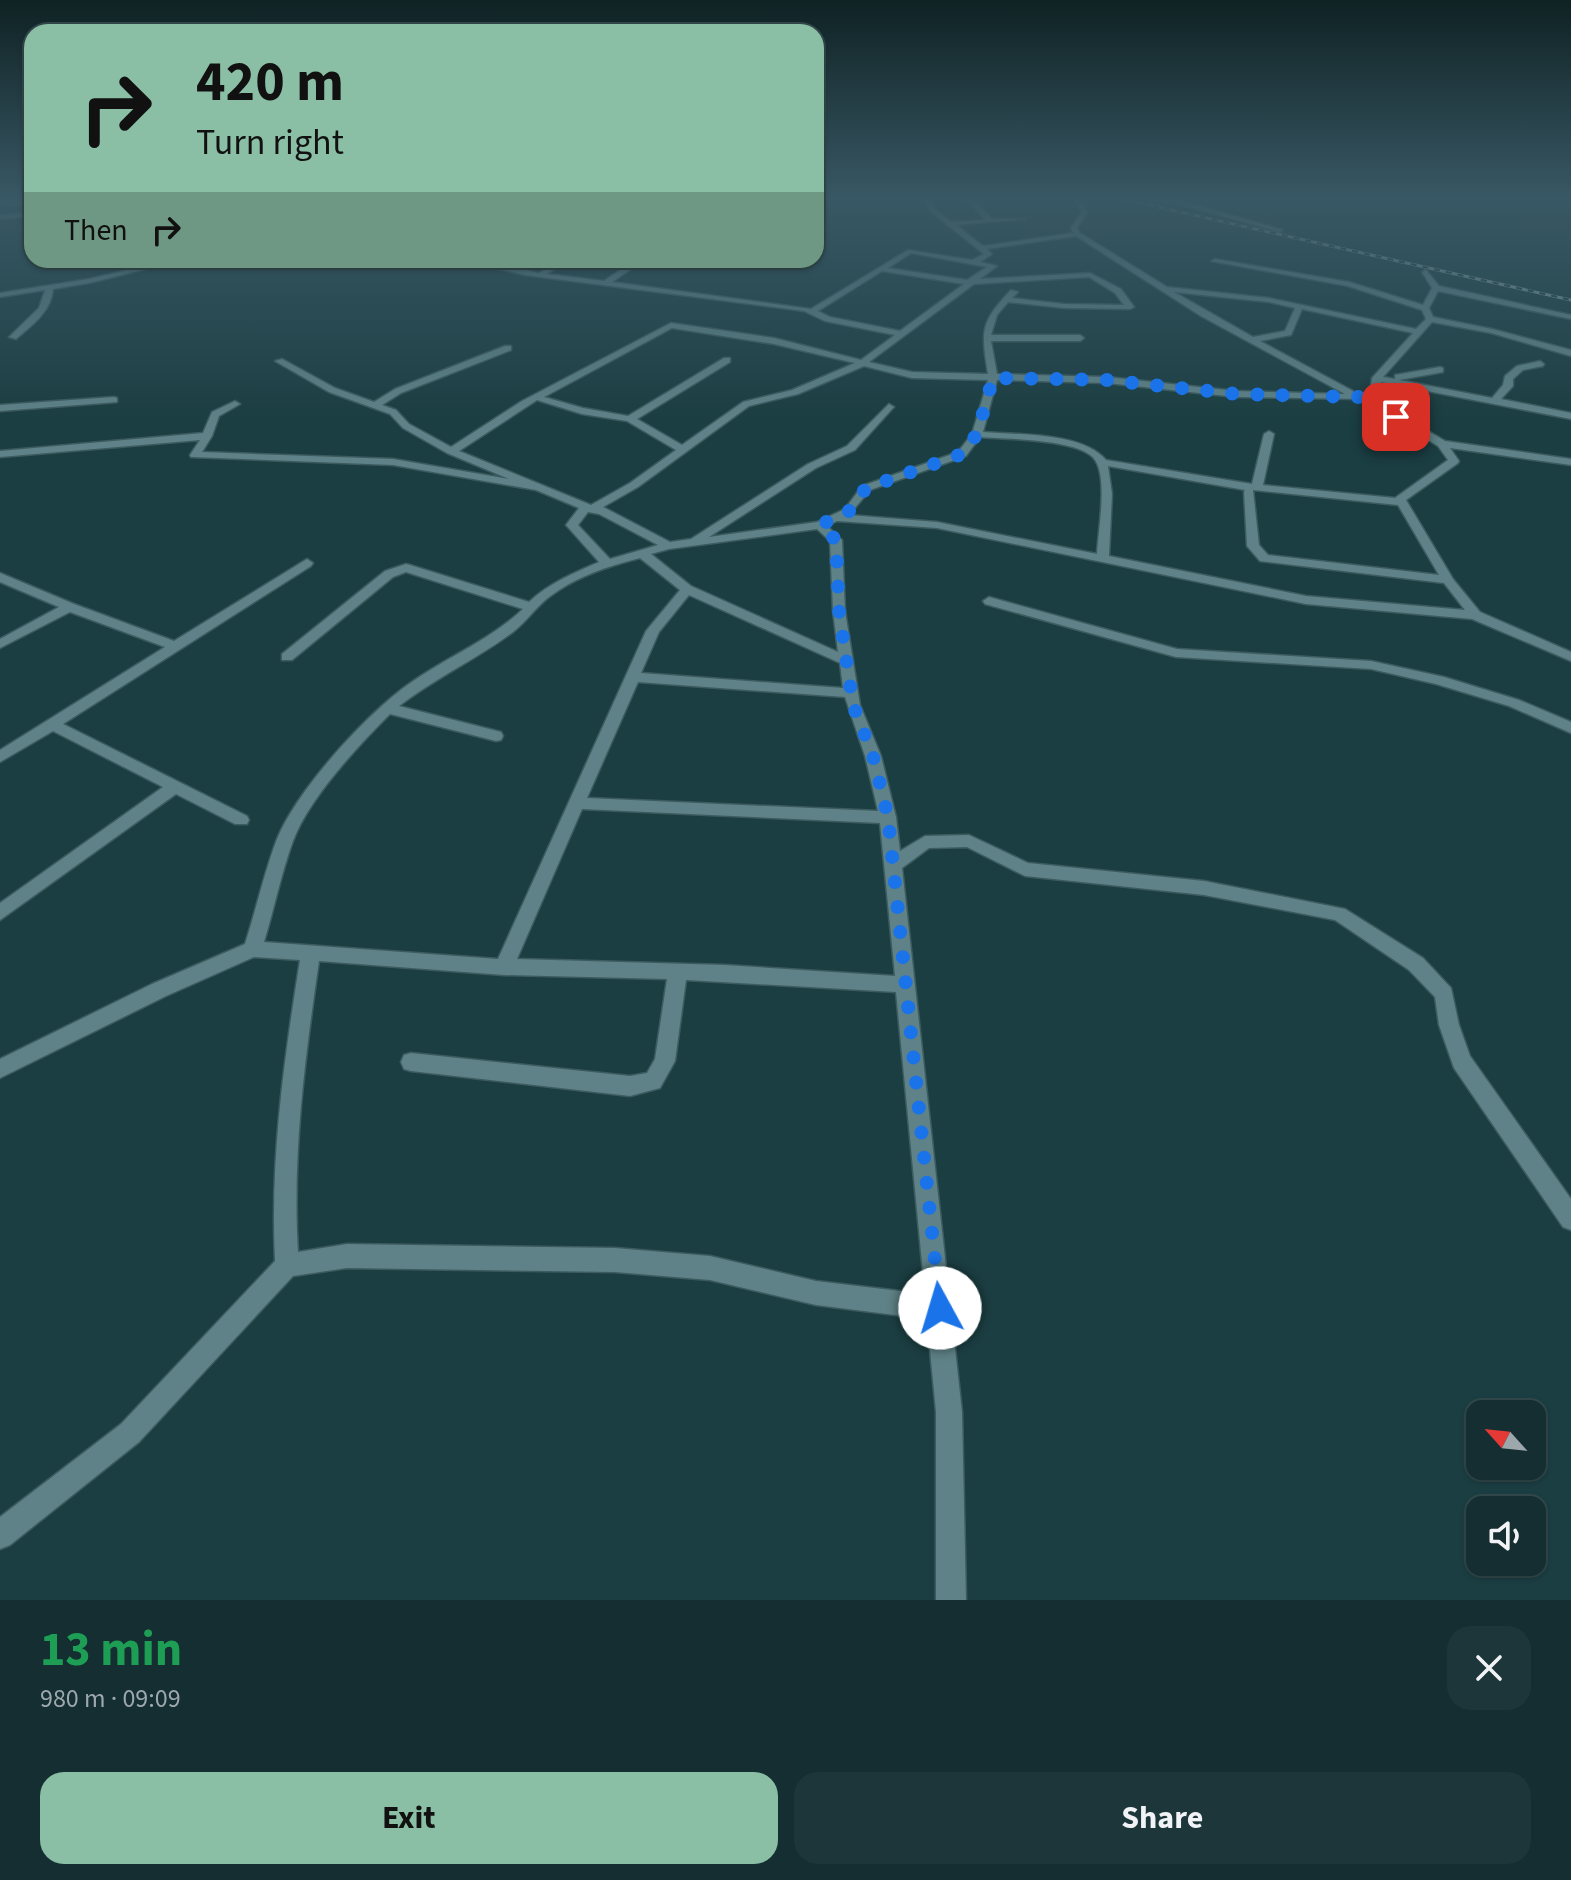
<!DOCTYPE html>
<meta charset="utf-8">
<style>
body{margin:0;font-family:"Source Sans 3",sans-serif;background:#1d363a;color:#f1f3f6;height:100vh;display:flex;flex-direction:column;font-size:30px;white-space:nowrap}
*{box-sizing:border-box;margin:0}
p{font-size:26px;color:#9da8ac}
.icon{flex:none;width:44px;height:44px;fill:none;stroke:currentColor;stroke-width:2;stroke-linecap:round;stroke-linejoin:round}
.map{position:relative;height:1600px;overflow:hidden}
.details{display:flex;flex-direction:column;background:#142e32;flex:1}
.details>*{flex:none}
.hud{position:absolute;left:24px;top:24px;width:800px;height:244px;border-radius:24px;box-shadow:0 2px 6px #0004,0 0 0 2px #334a4d;background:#8abfa5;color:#111;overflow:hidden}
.needle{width:52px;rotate:297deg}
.buttons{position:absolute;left:1466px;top:1400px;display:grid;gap:16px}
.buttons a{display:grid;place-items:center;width:80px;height:80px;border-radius:16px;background:#142e32;box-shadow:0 2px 6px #0004,0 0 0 2px #334a4d;font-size:40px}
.pin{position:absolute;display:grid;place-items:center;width:68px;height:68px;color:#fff;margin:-34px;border-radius:16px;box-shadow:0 4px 12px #0006}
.me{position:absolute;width:88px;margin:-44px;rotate:354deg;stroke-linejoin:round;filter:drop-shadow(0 0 6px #0008)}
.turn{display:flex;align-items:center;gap:28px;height:168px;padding:0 40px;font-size:36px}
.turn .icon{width:104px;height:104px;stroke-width:2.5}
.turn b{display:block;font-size:56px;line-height:68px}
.then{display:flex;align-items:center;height:76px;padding:0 40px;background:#0003;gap:16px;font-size:30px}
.round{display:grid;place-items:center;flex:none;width:84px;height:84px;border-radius:24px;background:#1d363a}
.headline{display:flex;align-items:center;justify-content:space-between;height:136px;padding:0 40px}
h1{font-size:48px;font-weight:700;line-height:60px;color:#1e9e55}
.button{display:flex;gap:16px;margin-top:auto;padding:16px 40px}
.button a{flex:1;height:92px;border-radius:24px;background:#8abfa5;color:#111;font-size:32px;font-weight:700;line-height:92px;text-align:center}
.button a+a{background:#1d363a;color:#f1f3f6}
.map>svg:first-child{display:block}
</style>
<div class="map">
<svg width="1571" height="1600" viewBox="0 0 1571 1600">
<rect width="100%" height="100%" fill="#1b3e42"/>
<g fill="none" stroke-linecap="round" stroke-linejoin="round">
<defs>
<g id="street">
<path d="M924 198H930L935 209 951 222 985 220 966 198H973L992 219H1025L956 225 983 246 1073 233 1071 228 1081 213 1074 198H1080L1087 213 1077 228 1080 233 1167 287 1269 298 1416 329 1426 319 1422 310 1348 286 1211 261 1215 259 1349 282 1423 305 1432 288 1422 272 1426 270 1439 286 1571 315V319L1438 291 1429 308 1433 317 1492 329 1571 350V356L1491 333 1432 322 1383 377 1395 379V375L1440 367 1443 368V372L1399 380 1492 398 1503 385 1505 376 1517 366 1540 361 1544 364 1543 366 1523 370 1513 379V386L1501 399 1571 413V419L1381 382 1379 402 1445 441 1571 459V465L1450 448 1459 461 1458 463 1406 500 1453 579 1480 612 1571 652V661L1472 619 1306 604 937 528 837 521 827 526 842 540 845 611 860 705 881 756 896 817 900 851 925 836 969 835 1028 863 1204 881 1345 909 1423 958 1451 988 1459 1025 1470 1056 1571 1199V1230L1563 1227 1454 1068 1439 1025 1435 997 1409 970 1335 920 1204 895 1025 876 967 847 929 848 902 868 962 1412 966 1600H936V1412L927 1319 816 1305 710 1280 615 1272 347 1268 293 1276 139 1442 10 1545 0 1549V1517L121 1424 275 1261C270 1159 284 1060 300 960L254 957 166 996 0 1078V1059L152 984 245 944C256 910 264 873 277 839 297 790 364 717 406 686 444 658 489 641 523 609L406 572 393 577 292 660H282V654L385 571 406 564 410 565 529 602C549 583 574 573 599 562L566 525 579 508 536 490 393 465 191 457 190 455 200 440 0 457V451L203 433 212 412 235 401 240 404 219 416 212 436 202 452 393 459 509 479 447 453 403 428 390 414 329 392 275 361 282 359 335 388 374 402 395 389 505 346H511V350L401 393 382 405 396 410 409 424 451 447 522 401 671 323 774 338 861 360 895 335 825 321 804 311 525 275 490 267V260H498L497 264 539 273 560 260H569L547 274 604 281 635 260H644L612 282 811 309 908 250 972 260 984 254 930 211ZM1076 236 1201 316 1345 394 1236 391 1107 377 997 374 991 341H1080L1084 338 1080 335H991L997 315 1008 302 1064 308 1130 309 1134 307 1121 289 1090 273 980 279 997 266 980 262 992 254 987 249ZM911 253 987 267 967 280 888 268ZM882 271 964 284 900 331 830 317 818 311ZM1089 277 1115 293 1124 305 1064 304 1012 298 1018 292 1011 290C980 323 981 330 988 374L912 372 869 362 974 284ZM1174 292 1269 302 1295 308 1285 331 1253 337ZM1302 309 1413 333 1372 378 1369 403 1438 446 1448 460 1395 498 1263 485 1274 434 1269 431 1264 434 1252 484 1106 460C1082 432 1018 435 983 432L997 380 1107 383 1236 397 1361 399V395L1354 394 1353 391 1260 341 1291 335ZM672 328 774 344 855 363 792 390 743 402 682 445 637 419 730 362V358H724L628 416 583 408 544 397ZM864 366 912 378 988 380 972 434 958 452 862 486 845 509 817 522 709 537 816 468 855 450 892 409 894 407 889 404 847 446 808 464 691 539 670 542 603 507 638 487 749 406 798 394ZM537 400 582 414 627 421 676 450 630 483 591 505 459 451ZM980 437C1004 439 1082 439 1095 460 1108 479 1098 531 1097 554L937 522 849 515 870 490 966 456ZM1108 466 1245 490 1244 492 1247 546 1260 561 1444 583 1465 610 1306 596 1109 556 1112 494ZM1253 490 1398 505 1439 575 1268 555 1259 545ZM588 512 599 514 658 545 610 559 578 525ZM817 529 830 541 833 611 838 652 691 586 651 554 669 549ZM640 558 680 590 646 631 498 959 264 942C274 909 281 874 293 841 309 798 358 746 390 714L496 741 501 740 503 736 501 732 399 706C435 678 477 659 513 632 526 622 536 607 549 597 575 577 608 566 640 558ZM689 595 840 663 843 688 641 673 659 632ZM638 682 845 697 865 756 878 811 587 798ZM582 809 880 823 895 976 725 965 517 959ZM319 961 504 975 667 979 655 1059 647 1073 630 1076 411 1053 404 1055 401 1062 404 1069 411 1071 630 1096 660 1088 675 1061 686 980 896 992 925 1294 816 1281 710 1256 615 1248 347 1244 298 1252C292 1154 305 1058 319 961Z"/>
<polygon points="1143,198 1186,202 1283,230 1280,232 1185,206"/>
<polygon points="32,199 32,203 0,205 0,201"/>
<polygon points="32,212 32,216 0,219 0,215"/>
<path d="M169 260H182L89 283 53 289C51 312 32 325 16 339L9 337 39 308 45 290 0 297V293L89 279Z"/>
<polygon points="114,397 117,398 117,402 0,411 0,405"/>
<polygon points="307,559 313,563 311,566 63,724 247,816 249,820 247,824 235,824 176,794 0,920 0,903 163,787 53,731 0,762 0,750 165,647 70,612 0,648 0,639 59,607 0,582 0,573 74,604 174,641"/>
<polygon points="989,597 1177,649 1371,661 1444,677 1519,700 1571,722 1571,733 1509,706 1436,684 1371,669 1176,657 985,604 983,601"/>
</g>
</defs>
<use href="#street" stroke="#3c5b5f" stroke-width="3"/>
<use href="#street" fill="#5e8287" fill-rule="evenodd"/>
<defs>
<g id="rail">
<polyline points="1118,198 1571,300"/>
<polyline points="0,205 32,204"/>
</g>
</defs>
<use href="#rail" stroke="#7d979a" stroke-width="3"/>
<use href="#rail" stroke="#1b3e42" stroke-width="2" stroke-dasharray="6" stroke-linecap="butt"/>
</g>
<linearGradient id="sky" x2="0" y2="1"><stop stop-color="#0f2224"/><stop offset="0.47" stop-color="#395865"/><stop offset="1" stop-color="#395865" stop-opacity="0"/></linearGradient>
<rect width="1571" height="422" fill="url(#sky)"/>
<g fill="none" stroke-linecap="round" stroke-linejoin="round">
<polyline stroke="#1a73e8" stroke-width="14" stroke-dasharray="0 25.2" points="940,1308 888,817 873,756 853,705 839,611 836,540 820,525 849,511 866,488 962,454 977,434 993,378 1107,380 1236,394 1358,397 1396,417"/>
</g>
</svg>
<div class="buttons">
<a><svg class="needle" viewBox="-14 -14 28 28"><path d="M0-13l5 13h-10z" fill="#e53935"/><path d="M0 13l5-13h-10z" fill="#9da8ac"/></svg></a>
<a><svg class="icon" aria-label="sound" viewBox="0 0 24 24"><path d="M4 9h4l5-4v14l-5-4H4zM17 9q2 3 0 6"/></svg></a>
</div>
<div class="pin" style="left:1396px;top:417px;background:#d93025"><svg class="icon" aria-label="arrive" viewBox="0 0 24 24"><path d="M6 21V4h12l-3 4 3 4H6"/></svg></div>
<svg class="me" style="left:940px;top:1308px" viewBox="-20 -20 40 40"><circle r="19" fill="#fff"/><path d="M0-13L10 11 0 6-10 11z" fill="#1a73e8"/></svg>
<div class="hud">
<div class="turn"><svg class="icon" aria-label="right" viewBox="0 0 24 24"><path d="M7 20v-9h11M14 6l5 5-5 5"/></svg><div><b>420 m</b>Turn right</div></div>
<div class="then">Then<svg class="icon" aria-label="right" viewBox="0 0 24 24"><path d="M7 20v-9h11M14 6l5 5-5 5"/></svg></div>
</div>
</div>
<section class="details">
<div class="headline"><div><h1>13 min</h1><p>980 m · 09:09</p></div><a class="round"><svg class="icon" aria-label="close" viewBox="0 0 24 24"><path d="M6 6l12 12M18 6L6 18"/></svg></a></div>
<div class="button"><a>Exit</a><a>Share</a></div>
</section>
